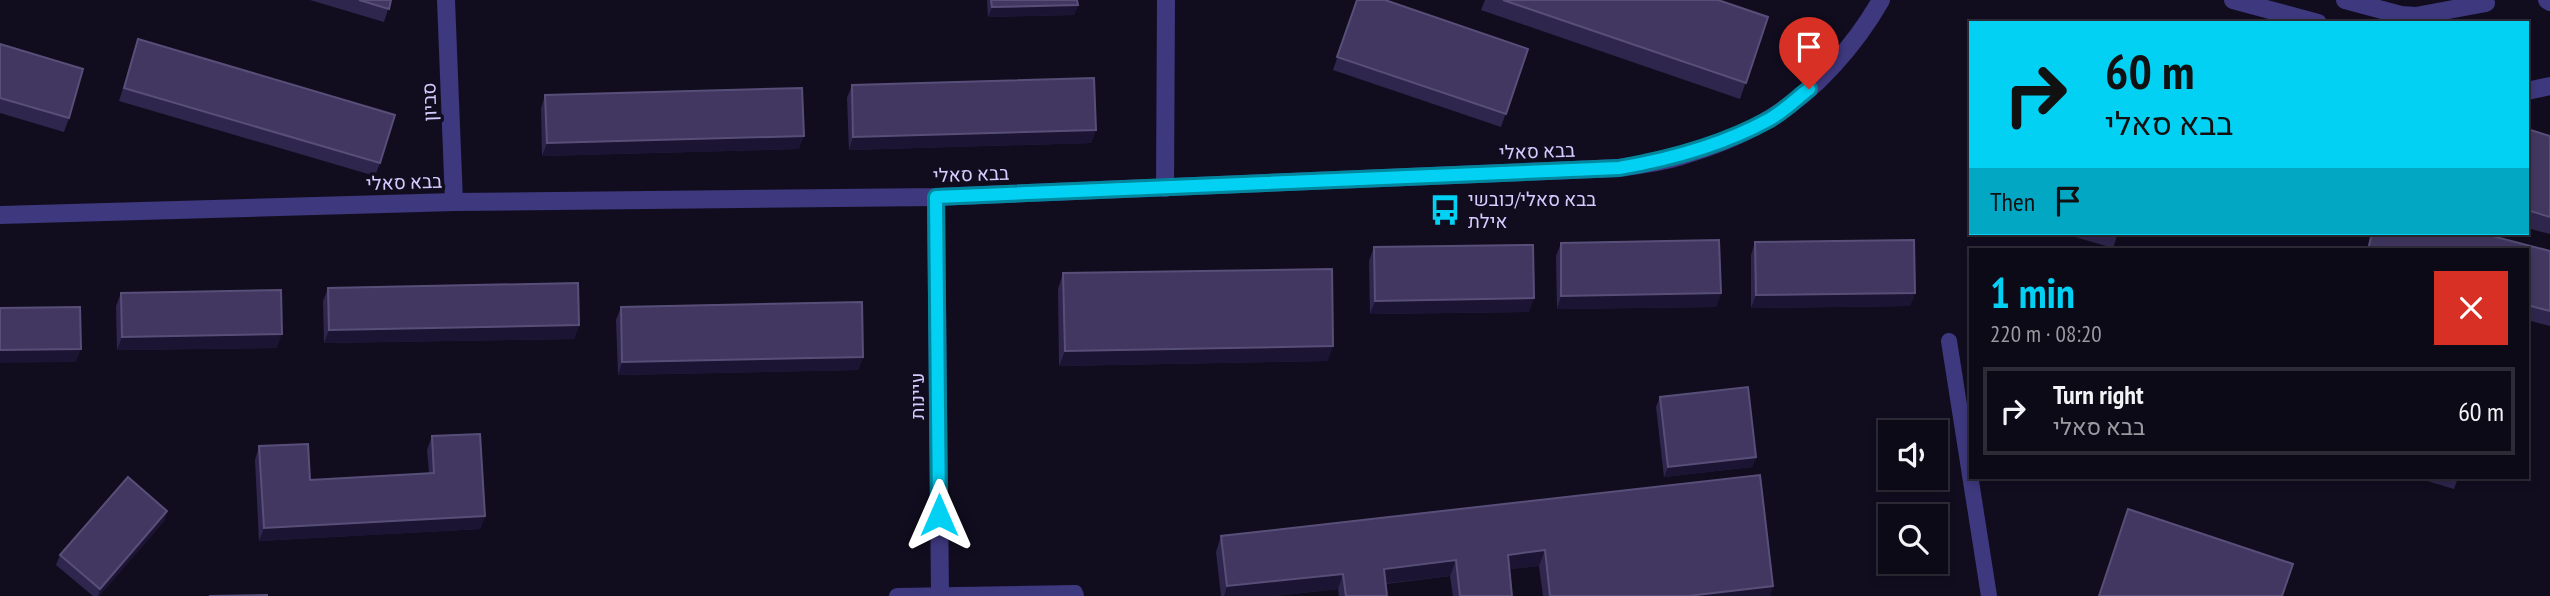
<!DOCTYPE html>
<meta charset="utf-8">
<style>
body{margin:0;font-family:"PT Sans Narrow",Heebo,sans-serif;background:#1b1824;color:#f1f3f6;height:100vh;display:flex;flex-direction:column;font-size:26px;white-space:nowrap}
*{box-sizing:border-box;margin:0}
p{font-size:23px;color:#9a9aa1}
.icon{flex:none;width:38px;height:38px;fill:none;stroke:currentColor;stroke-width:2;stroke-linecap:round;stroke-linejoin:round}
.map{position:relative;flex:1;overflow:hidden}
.sheet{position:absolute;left:1969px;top:248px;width:560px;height:231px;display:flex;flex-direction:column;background:#0d0a17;border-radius:0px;box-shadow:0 4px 10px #0003,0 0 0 2px #2d2b36}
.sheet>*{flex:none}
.top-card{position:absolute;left:1969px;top:21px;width:560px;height:214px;border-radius:0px;box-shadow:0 4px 10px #0003,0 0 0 2px #2d2b36;background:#02d1f4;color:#111;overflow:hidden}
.tools{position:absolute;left:1878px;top:420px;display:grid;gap:14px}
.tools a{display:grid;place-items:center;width:70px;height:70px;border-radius:0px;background:#0d0a17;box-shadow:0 4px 10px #0003,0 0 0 2px #2d2b36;font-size:35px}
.pin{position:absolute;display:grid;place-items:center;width:60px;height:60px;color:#fff;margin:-72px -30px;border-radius:50% 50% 50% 0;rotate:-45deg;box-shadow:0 0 7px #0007}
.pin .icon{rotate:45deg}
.me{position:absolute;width:77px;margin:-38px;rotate:0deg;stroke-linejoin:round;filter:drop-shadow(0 0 5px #0008)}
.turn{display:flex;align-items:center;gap:24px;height:147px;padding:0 21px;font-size:32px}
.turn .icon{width:91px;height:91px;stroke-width:2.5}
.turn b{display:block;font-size:49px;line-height:60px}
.then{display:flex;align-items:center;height:66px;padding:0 21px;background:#0003;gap:14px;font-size:26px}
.round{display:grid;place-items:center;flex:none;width:74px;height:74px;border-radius:0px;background:#1b1824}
.headline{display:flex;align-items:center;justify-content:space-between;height:119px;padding:0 21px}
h1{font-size:42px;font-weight:800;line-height:52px;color:#02d1f4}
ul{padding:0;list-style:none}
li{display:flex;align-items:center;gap:21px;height:88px;margin:0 14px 10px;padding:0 7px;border:4px solid #2d2b36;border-radius:0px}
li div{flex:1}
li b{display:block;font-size:26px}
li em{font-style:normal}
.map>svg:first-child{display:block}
</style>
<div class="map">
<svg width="2550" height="596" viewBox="0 0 2550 596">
<rect width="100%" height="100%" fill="#110d1f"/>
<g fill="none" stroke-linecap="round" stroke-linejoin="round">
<g stroke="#3e387e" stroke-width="16">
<polyline points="1949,341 1989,596"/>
<polyline points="897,596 1075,593 1076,596"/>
</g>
<g stroke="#3e387e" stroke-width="18">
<polyline points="446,0 454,202"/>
<polyline points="2233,0 2318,23"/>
<polyline points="2345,0 2401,15 2416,16 2486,3"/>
<polyline points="2547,0 2550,2"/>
<polyline points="2527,91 2550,86"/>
<polyline points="1165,188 1166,0"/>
<polyline points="936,197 940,595"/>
</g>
<path stroke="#3e387e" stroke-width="18" d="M0 215 454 202 936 197 1619 168C1638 165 1659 163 1678 157 1709 148 1744 135 1772 117 1816 90 1856 44 1881 0"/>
</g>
<g fill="#2f264d">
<polygon points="310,0 391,0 384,22"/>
<polygon points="987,0 1077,0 1078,5 1074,15 988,17"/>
<polygon points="1357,0 1528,49 1501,127 1333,70"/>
<polygon points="1485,0 1718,0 1768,17 1740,99 1481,10"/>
<polygon points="138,39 380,163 375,176 119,101"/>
<polygon points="0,44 69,118 64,132 0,113"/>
<polygon points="852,85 1096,130 1091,143 849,150 847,98"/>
<polygon points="545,95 799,149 542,156 541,108"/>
<polygon points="2527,129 2550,136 2550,234 2527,228"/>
<polygon points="2061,233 2118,233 2113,248"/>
<polygon points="2371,233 2481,233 2550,251 2550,326 2527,320 2527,250 2367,250"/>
<polygon points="1755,242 1915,293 1910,306 1751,308 1751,255"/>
<polygon points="1561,243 1721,293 1716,307 1557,309 1556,256"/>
<polygon points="1374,247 1529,312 1370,314 1369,261"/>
<polygon points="1063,273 1328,361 1059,366 1058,289"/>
<polygon points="328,288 579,325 574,339 324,343 323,301"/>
<polygon points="121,293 277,348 117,350 116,306"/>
<polygon points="621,307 863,357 858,370 618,375 616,320"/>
<polygon points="1660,397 1756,457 1752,467 1664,477 1656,407"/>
<polygon points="432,436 485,516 480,529 259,541 255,460 259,446 310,480 429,473 427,450"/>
<polygon points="1760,475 1770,596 1543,596 1539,566 1509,569 1512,596 1453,596 1450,576 1385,584 1387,596 1339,596 1338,589 1275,596 1221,596 1216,552 1221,536"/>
<polygon points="2417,478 2458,478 2454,489"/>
<polygon points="167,511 164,521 99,596 93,596 56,565 60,555"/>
</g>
<g fill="#1c1433">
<polygon points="1078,5 1074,15 988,17 992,7"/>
<polygon points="1096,130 1091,143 849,150 853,137"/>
<polygon points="804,136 799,149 542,156 547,143"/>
<polygon points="1721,293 1716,307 1557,309 1561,296"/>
<polygon points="1915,293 1910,306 1751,308 1756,295"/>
<polygon points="1534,298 1529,312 1370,314 1375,301"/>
<polygon points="579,325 574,339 324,343 329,330"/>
<polygon points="282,334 277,348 117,350 122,337"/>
<polygon points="1333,346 1328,361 1059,366 1065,351"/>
<polygon points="81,349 76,362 0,363 0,350"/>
<polygon points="863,357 858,370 618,375 622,362"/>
<polygon points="1756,457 1752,467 1664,477 1668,467"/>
<polygon points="167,511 164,521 99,596 98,596 100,589"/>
<polygon points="485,516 480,529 259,541 264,528"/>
<polygon points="1545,550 1539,566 1502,570 1508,555"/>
<polygon points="1456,560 1450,576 1378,584 1384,569"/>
<polygon points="1343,574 1338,589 1275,596 1224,596 1227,586"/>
<polygon points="1773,586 1770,596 1688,596"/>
</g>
<g fill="#413760" stroke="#584f79" stroke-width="2">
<polygon points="359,0 391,0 389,9"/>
<polygon points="991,0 1077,0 1078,5 992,7"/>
<polygon points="1357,0 1385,0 1528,49 1506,114 1337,57"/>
<polygon points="1503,0 1718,0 1768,17 1746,83"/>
<polygon points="138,39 395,115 380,163 124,88"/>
<polygon points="0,44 83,69 69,118 0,98"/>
<polygon points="1094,78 1096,130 853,137 852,85"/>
<polygon points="802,88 804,136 547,143 545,95"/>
<polygon points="2527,129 2550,136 2550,217 2527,210"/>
<polygon points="2372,233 2481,233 2550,251 2550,311 2527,305 2527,250 2368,250"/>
<polygon points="1719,240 1721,293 1561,296 1561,243"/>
<polygon points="1914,240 1915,293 1756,295 1755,242"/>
<polygon points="1533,245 1534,298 1375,301 1374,247"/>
<polygon points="1332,269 1333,346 1065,351 1063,273"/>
<polygon points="578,283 579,325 329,330 328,288"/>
<polygon points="281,290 282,334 122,337 121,293"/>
<polygon points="862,302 863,357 622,362 621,307"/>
<polygon points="80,307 81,349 0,350 0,308"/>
<polygon points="1748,387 1756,457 1668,467 1660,397"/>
<polygon points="480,434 485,516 264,528 259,446 308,444 310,480 434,473 432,436"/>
<polygon points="1760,475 1773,586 1688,596 1550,596 1545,550 1508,555 1512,596 1460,596 1456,560 1384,569 1387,596 1346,596 1343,574 1227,586 1221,536"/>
<polygon points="128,477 167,511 100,589 60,555"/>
<polygon points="2128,509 2293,564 2282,596 2099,596"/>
<polygon points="267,595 267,596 209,596"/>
</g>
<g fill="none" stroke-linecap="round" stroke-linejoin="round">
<defs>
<path id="route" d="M939 515 936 197 1619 168C1672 159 1723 145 1770 119 1784 111 1797 98 1809 89"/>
</defs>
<use href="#route" stroke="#01889f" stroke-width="18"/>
<use href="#route" stroke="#02d1f4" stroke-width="12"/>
</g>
<defs>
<symbol id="bus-bare" viewBox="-9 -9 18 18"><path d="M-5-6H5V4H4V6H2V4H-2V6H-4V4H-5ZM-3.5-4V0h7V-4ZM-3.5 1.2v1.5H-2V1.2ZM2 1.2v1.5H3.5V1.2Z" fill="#02d1f4" stroke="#110d1f" stroke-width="2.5" paint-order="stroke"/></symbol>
</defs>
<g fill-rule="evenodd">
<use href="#bus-bare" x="1423" y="188" width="44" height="44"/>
</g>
<g text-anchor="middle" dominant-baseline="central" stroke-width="7" stroke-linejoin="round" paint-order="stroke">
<g font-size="19" fill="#d4ccff" stroke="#110d1f">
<text transform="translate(429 102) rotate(-92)">סביון</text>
<text transform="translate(1537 151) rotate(-2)">בבא סאלי</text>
<text transform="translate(971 174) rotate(-2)">בבא סאלי</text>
<text transform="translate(404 182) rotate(-2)">בבא סאלי</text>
<text transform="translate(917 396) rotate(-90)">עיינות</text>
</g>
<g font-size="19" fill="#d4ccff" stroke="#110d1f" text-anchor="start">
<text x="1468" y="199">בבא סאלי/כובשי<tspan x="1468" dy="22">אילת</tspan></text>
</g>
</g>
</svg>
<div class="tools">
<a><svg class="icon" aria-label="sound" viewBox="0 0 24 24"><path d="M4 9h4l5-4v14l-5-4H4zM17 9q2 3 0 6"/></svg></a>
<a><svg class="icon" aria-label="search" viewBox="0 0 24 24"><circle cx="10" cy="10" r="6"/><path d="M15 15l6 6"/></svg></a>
</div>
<div class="pin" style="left:1809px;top:89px;background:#d93025"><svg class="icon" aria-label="arrive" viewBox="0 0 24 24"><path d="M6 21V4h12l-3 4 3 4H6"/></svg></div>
<svg class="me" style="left:939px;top:515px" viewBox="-20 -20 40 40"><path d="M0-17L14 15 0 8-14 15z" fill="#02d1f4" stroke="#fff" stroke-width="4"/></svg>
<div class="top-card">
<div class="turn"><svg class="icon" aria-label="right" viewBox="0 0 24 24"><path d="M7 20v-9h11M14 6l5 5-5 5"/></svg><div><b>60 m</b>בבא סאלי</div></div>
<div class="then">Then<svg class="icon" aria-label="arrive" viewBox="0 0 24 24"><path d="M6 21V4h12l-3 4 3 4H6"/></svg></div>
</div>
<section class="sheet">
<div class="headline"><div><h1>1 min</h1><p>220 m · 08:20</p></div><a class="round" style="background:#d93025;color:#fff"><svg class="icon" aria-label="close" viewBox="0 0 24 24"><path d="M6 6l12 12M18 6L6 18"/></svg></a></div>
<ul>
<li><svg class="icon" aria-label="right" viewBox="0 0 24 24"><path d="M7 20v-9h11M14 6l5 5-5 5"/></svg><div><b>Turn right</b><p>בבא סאלי</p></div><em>60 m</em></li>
</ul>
</section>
</div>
